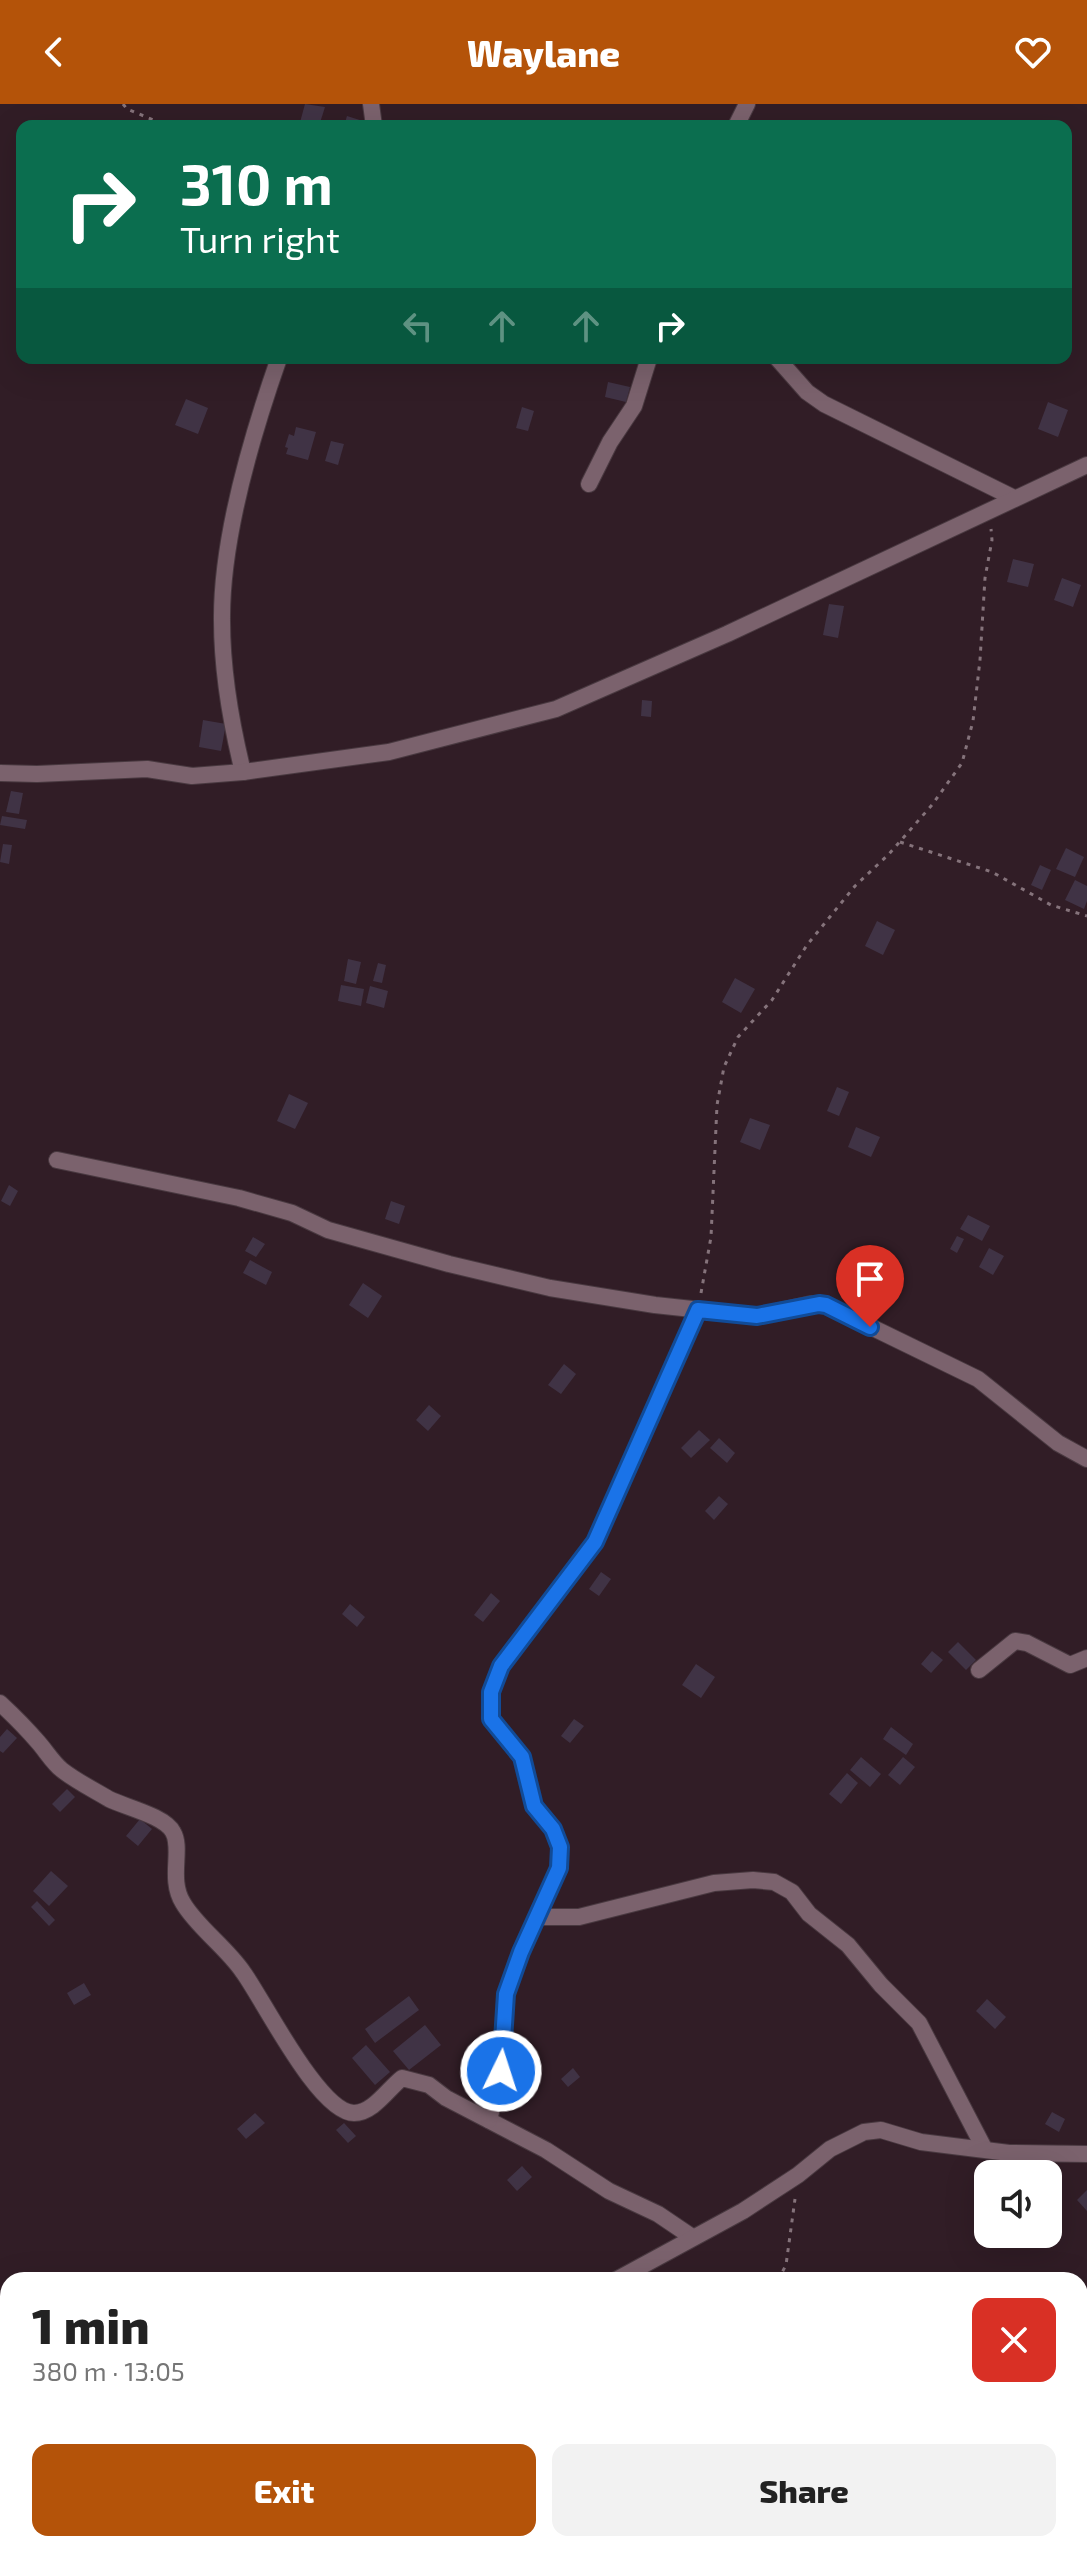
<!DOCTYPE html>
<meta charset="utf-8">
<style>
body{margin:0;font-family:"Exo 2",sans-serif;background:#f2f2f2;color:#222;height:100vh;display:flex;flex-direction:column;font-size:30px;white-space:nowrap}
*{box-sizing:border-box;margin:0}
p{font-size:26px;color:#767676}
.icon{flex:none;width:44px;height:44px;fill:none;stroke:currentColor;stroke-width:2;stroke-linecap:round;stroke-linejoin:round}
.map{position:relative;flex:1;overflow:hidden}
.drawer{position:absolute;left:0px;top:2168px;width:1088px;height:280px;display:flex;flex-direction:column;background:#fff;border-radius:24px 24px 0 0;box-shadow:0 8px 32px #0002}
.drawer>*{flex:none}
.hud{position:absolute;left:16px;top:16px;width:1056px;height:244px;border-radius:16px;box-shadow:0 8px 32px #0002;background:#0b6e4f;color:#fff;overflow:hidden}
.tools{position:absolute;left:974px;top:2056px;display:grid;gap:16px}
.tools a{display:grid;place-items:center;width:88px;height:88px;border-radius:16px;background:#fff;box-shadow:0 8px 32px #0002;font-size:40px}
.pin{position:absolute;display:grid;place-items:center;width:68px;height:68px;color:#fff;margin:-82px -34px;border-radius:50% 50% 50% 0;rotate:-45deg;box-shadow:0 0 8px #0007}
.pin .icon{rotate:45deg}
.me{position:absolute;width:88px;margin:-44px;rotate:4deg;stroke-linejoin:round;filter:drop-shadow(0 0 6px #0008)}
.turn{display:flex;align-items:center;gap:28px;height:168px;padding:0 32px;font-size:36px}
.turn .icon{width:104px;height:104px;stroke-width:2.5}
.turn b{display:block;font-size:56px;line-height:68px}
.lanes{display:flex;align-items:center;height:76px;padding:0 32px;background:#0003;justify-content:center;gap:40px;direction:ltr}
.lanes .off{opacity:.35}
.round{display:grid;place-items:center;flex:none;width:84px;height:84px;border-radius:16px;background:#f2f2f2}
.head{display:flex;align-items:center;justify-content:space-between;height:136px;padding:0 32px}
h1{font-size:48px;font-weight:800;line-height:60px}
.button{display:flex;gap:16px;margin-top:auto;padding:16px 32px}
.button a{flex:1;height:92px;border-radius:16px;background:#b45309;color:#fff;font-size:32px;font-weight:800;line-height:92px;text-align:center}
.button a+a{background:#f2f2f2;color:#222}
header{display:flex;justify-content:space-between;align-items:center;height:104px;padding:0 32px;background:#b45309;color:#fff;font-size:36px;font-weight:800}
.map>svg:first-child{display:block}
</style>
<header><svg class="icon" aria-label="back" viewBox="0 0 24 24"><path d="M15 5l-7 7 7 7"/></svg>Waylane<svg class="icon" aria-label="heart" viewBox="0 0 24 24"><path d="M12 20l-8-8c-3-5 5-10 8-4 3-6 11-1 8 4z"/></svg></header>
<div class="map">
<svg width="1087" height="2448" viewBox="0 0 1087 2448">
<rect width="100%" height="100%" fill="#311d26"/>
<g fill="#403345">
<polygon points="305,0 325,3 319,22 299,22"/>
<polygon points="347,12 366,18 365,22 344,22"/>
<polygon points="608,278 630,283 626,298 605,293"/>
<polygon points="186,295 208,304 198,330 175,321"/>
<polygon points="1048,298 1068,306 1058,333 1038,325"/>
<polygon points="522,303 534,307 528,327 516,324"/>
<polygon points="296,323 316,328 308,356 286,350 288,344 285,343 289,330 294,332"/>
<polygon points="331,337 344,340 338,361 325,357"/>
<polygon points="1013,455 1034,460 1028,483 1007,478"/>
<polygon points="1062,474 1081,481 1073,503 1054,496"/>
<polygon points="829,500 844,502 838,534 823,531"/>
<polygon points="642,596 652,597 651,613 641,612"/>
<polygon points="203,616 226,620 221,647 199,643"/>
<polygon points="11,687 23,689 19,710 6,708"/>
<polygon points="2,712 27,716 25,725 0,721"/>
<polygon points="3,740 12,741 9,760 0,758"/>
<polygon points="1066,744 1084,753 1075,773 1056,765"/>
<polygon points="1040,761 1051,766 1042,786 1031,781"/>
<polygon points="1075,776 1087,782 1087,797 1084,805 1065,796"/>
<polygon points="877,817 895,826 883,851 865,842"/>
<polygon points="348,855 361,858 356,880 344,877"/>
<polygon points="378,859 386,861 382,879 373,877"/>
<polygon points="735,874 755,885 741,909 722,898"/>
<polygon points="341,881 364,885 361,902 338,897"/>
<polygon points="370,882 388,887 384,904 366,899"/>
<polygon points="837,983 849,988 839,1012 827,1007"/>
<polygon points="289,990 308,999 295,1025 277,1017"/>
<polygon points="750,1014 770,1021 760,1046 740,1038"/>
<polygon points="856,1023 880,1033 871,1053 848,1043"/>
<polygon points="9,1081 18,1087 10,1102 1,1097"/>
<polygon points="391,1097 405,1102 399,1120 385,1115"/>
<polygon points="968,1111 990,1122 982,1137 960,1125"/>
<polygon points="957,1132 964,1135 957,1149 950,1145"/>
<polygon points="253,1133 265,1140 256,1153 245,1147"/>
<polygon points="989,1144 1004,1152 993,1171 979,1163"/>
<polygon points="250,1156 272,1168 266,1181 243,1169"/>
<polygon points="363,1179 382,1192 368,1214 349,1201"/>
<polygon points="564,1260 576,1270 561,1290 548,1281"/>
<polygon points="429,1301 441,1312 428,1327 416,1316"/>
<polygon points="699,1326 710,1336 691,1354 681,1344"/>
<polygon points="719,1334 735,1349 727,1359 710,1344"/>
<polygon points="719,1392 728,1400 714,1416 705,1407"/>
<polygon points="601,1468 611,1475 599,1492 589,1485"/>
<polygon points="491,1489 500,1497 483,1518 474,1511"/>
<polygon points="350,1500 365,1513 357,1523 342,1510"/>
<polygon points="958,1538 976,1556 966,1566 948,1548"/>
<polygon points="932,1547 943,1556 931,1569 921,1560"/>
<polygon points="696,1560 715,1573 701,1594 682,1581"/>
<polygon points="574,1615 584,1622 570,1639 561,1632"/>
<polygon points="891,1623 913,1640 906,1651 883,1635"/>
<polygon points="7,1625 17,1634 3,1649 0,1647 0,1633"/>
<polygon points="861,1653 881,1670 870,1683 850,1666"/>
<polygon points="903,1653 915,1663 900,1681 888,1671"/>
<polygon points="847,1669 858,1679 841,1700 829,1690"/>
<polygon points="67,1685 75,1693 60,1708 52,1700"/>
<polygon points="140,1715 152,1725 138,1742 126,1732"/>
<polygon points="51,1767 68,1782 49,1802 33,1787"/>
<polygon points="37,1797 55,1816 49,1822 31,1803"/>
<polygon points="84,1879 91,1891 74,1901 67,1889"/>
<polygon points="409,1892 419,1906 375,1939 365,1925"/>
<polygon points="987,1895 1006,1913 995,1925 976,1907"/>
<polygon points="425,1921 441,1941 409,1966 393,1947"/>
<polygon points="366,1941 390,1968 375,1981 352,1954"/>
<polygon points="573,1964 580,1973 568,1983 561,1975"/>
<polygon points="1052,2008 1065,2015 1059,2028 1045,2020"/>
<polygon points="255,2009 265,2019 246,2035 237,2025"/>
<polygon points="344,2019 356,2032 348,2039 336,2026"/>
<polygon points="522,2062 532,2073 517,2087 507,2076"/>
<polygon points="1087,2086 1087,2107 1077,2096"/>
</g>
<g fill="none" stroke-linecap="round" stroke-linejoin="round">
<defs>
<g id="minor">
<polyline points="371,0 374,22"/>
<polyline points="736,22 747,0"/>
<polyline points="777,254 807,288 824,300 1014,394"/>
<polyline points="589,380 610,338 634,302 649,254"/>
<path d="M243 668C231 619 222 568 222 517 221 434 252 331 279 254"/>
<polyline points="0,669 37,670 147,665 192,672 243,668 389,648 556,605 727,530 1087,361"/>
<polyline points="57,1056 239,1094 292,1109 328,1126 449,1160 550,1184 655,1201 757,1212 811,1200 826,1201 978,1275 1058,1339 1087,1355"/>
<polyline points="979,1566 1015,1537 1027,1539 1070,1561 1087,1554"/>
<path d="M0 1599C14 1612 26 1624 38 1638 46 1647 53 1659 62 1666 76 1677 94 1686 109 1695 125 1703 165 1712 173 1728 183 1745 168 1775 183 1799 197 1823 227 1844 243 1868 263 1895 319 2009 354 2009 373 2009 388 1985 402 1974L429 1981 446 1994 546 2046 609 2087 658 2110 692 2133"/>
<polyline points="537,1813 579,1813 714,1779 753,1776 774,1778 792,1788 809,1810 848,1841 881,1881 919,1919 984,2044"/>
<polyline points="489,2016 501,1967 506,1890 521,1848 559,1764 560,1743 553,1725 534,1702 522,1653 491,1615 491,1588 501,1562 595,1438 698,1206"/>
<polyline points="616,2176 743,2107 798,2071 830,2045 864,2028 881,2026 921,2038 1009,2049 1087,2050"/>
<polyline points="359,2440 363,2448"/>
<polyline points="270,2448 273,2440"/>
</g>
</defs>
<use href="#minor" stroke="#493940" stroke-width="18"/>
<g stroke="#85737b" stroke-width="3" stroke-dasharray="4 6" stroke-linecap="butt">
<polyline points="123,0 127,5 168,22"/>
<polyline points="900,738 992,768 1051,801 1087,812"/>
<polyline points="701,1189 711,1133 717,1001 724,963 738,933 772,896 807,841 855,782 888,751 932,701 962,659 973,617 980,556 985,474 992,436 991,425"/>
<polyline points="778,2176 786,2161 795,2095"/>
<polyline points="176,2440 179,2448"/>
<polyline points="521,2440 527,2448"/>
<polyline points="704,2440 709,2448"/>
<polyline points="739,2440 748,2448"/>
</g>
<use href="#minor" stroke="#7b626d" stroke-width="16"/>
</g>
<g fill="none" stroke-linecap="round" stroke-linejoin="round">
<defs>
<polyline id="route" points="501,1967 506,1890 521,1848 559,1764 560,1743 553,1725 534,1702 522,1653 491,1615 491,1588 501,1562 595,1438 698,1206 757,1212 819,1200 826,1201 870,1223"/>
</defs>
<use href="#route" stroke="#114b97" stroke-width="20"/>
<use href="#route" stroke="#1a73e8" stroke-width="14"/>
</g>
</svg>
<div class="tools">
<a><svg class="icon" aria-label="sound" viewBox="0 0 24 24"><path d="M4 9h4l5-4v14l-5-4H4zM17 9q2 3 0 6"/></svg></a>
</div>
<div class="pin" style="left:870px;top:1223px;background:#d93025"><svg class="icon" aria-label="arrive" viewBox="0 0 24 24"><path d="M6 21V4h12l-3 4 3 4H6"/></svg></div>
<svg class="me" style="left:501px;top:1967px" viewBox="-20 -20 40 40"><circle r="17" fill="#1a73e8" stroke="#fff" stroke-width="3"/><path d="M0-11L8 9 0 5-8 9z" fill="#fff"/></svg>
<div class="hud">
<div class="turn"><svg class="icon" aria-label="right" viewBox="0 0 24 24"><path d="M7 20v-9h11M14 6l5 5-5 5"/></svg><div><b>310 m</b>Turn right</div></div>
<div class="lanes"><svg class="icon off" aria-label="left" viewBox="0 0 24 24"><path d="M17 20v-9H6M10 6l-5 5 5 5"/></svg><svg class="icon off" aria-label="ahead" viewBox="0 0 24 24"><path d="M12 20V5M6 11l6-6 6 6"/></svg><svg class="icon off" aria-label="ahead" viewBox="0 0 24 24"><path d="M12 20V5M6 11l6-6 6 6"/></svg><svg class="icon" aria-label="right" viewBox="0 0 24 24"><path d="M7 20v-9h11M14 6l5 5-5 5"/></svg></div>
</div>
<section class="drawer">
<div class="head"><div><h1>1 min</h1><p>380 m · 13:05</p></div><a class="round" style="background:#d93025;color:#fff"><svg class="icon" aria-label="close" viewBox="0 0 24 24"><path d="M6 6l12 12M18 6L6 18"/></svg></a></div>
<div class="button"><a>Exit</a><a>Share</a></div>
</section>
</div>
